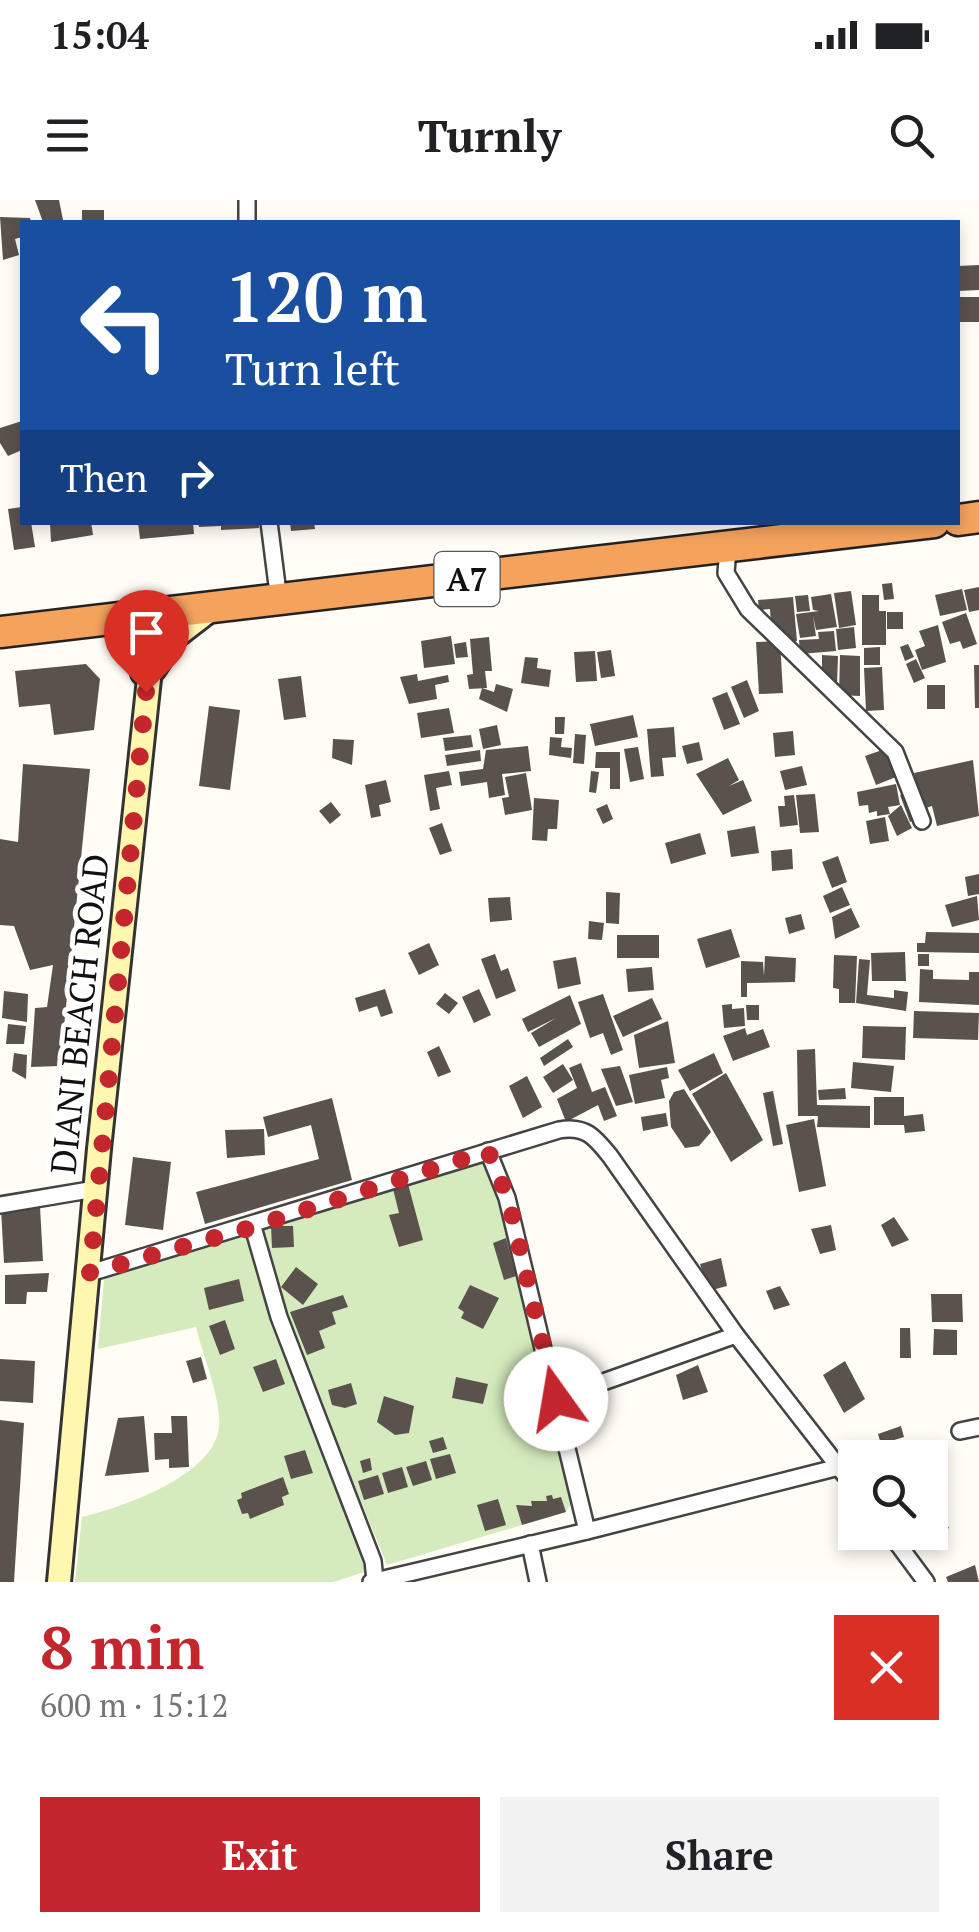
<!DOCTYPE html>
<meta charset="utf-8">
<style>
body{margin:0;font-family:"PT Serif",serif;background:#f2f2f2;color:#202124;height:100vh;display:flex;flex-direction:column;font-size:38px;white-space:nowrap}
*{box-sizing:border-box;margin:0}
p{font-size:32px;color:#757577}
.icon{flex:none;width:55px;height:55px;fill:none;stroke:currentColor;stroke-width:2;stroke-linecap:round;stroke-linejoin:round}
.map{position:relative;height:1382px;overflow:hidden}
.panel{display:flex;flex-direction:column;background:#fff;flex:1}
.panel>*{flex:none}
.hud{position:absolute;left:20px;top:20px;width:940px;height:305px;border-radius:0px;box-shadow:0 5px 15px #0003;background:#1a4fa0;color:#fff;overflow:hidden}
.controls{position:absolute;left:838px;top:1240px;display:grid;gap:20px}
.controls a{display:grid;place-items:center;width:110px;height:110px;border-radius:0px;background:#fff;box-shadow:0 5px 15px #0003;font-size:50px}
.pin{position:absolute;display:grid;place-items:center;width:85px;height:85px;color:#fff;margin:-102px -42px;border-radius:50% 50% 50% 0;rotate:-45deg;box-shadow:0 0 10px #0007}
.pin .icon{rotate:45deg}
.me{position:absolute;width:110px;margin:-55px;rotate:347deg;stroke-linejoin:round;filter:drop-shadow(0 0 8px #0008)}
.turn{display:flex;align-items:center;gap:35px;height:210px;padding:0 40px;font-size:45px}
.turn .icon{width:130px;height:130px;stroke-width:2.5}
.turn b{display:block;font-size:70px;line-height:85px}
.then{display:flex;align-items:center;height:95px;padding:0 40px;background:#0003;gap:20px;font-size:38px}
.round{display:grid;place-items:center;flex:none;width:105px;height:105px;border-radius:0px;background:#f2f2f2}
.summary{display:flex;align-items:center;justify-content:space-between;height:170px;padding:0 40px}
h1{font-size:60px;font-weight:800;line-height:75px;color:#c4262e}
.cta{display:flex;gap:20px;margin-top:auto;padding:20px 40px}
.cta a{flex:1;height:115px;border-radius:0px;background:#c4262e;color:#fff;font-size:40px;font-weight:800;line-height:115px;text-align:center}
.cta a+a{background:#f2f2f2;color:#202124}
.status{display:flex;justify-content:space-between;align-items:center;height:70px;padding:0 50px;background:#fff;direction:ltr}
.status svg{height:28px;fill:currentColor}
header{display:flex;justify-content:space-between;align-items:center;height:130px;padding:0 40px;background:#fff;font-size:45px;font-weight:800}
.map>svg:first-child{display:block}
</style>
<div class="status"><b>15:04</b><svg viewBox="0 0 49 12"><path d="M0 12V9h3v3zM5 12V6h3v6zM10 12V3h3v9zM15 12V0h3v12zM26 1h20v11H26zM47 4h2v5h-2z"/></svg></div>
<header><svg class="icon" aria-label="menu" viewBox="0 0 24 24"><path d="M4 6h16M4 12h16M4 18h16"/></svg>Turnly<svg class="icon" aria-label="search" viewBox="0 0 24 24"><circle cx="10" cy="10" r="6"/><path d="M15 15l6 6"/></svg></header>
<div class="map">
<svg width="979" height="1382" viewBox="0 0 979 1382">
<rect width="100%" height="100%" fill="#fffdf5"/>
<g fill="#d5ebbd">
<polygon points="485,959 502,1000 572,1302 566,1312 387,1365 285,1115 260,1029"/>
<path d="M247 1035 270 1111 368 1371 333 1382H75L82 1317C123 1307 214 1276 219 1227 222 1201 202 1153 196 1127L98 1149 105 1068Z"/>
</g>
<g fill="#5a524d">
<polygon points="35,0 59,0 63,20 43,22"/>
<rect x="82" y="10" width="22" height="12"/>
<polygon points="0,17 30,18 31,22 22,22 22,37 15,39 19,55 3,60"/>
<polygon points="979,65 979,90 958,91 958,66"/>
<rect x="958" y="97" width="21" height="25"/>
<polygon points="22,221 22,250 8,256 0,243 0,228"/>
<polygon points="22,307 22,322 31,322 35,347 14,350 8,309"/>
<polygon points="50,322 91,322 93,335 51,342"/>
<polygon points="138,322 193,322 194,334 140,339"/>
<polygon points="198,322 259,322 259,328 221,330 221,326 199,327"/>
<polygon points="290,322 314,322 315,329 291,331"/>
<polygon points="892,383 894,399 884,400 882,384"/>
<polygon points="979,387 979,410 969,412 964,390"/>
<polygon points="962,389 967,410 940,416 935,395"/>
<polygon points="851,391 856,425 839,428 834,393"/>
<polygon points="831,394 837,427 816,430 813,416 816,436 800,438 796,414 819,411 813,410 811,397"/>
<polygon points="808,395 810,411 797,412 795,396"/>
<polygon points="862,395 879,395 879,411 886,411 886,445 862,445"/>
<polygon points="793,397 797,441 787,442 786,432 778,433 777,425 771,425 770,409 759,410 758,400"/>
<rect x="887" y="412" width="16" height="17"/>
<polygon points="966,413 977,444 963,449 960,441 950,444 942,422"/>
<polygon points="938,425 946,462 922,470 915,450 925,446 919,431"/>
<polygon points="854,427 856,448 838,450 836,429"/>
<polygon points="834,431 836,451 800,454 799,440 819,439 818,432"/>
<polygon points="451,436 455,464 424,468 421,441"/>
<polygon points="489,437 492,471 485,471 487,488 469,489 467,475 473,474 470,439"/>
<polygon points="780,441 783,493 759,494 756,442"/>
<polygon points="466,442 468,457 456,458 454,444"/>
<polygon points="908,444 914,457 905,461 900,447"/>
<polygon points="880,447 880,465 864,465 864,448"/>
<polygon points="611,450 615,476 601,478 597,452"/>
<polygon points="595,451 597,481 576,482 574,452"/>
<polygon points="822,455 838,456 837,485 822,475"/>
<polygon points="840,455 860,456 860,496 839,495"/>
<polygon points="525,457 538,458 537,468 551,470 549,487 521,483"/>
<polygon points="916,459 925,478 914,483 906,464"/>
<polygon points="86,464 100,479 94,530 54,535 50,504 19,507 15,471"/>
<polygon points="974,465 979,465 979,508 975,508"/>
<polygon points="882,467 884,510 866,511 864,468"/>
<polygon points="417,474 418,481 448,475 449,482 435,485 437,499 409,504 400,477"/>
<polygon points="301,476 306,517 284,520 278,479"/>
<polygon points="747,480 759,511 744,518 731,487"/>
<polygon points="496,484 513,489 507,512 479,499 482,488 494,492"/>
<rect x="927" y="485" width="18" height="24"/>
<polygon points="727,492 740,524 724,530 712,498"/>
<polygon points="209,506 240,510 230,590 199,586"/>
<polygon points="449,508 454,533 421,538 417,513"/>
<polygon points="633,515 638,537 595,546 590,524"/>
<polygon points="555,517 565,517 564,534 555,534"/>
<polygon points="497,525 501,545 483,549 479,529"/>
<polygon points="674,527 676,557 662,558 664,576 651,577 647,529"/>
<polygon points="793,531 795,555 775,557 773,533"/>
<polygon points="575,534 586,535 584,564 573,563"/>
<polygon points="471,535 473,547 445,551 443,538"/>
<polygon points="550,537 562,538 561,547 572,548 571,558 549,555"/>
<polygon points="333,539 354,540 352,565 332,558"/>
<polygon points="699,542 703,560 687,564 682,546"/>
<polygon points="528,546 531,571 502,574 505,595 489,598 487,582 461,586 459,572 483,569 486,550"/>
<polygon points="638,547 644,579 630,582 624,549"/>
<polygon points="885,549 896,577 876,585 865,556"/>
<polygon points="480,550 481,561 447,566 445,555"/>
<polygon points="596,552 620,552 620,589 610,589 610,568 595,568"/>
<polygon points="728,558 739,580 729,586 743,580 752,601 723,615 696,574"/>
<polygon points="973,560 979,616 937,626 932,606 923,609 914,573"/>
<polygon points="23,564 90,569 60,866 31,867 35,808 47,807 53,765 30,770 14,726 0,725 0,639 18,642"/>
<polygon points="802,566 807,585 785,590 780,571"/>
<polygon points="449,571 452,585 436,588 440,609 430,611 424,575"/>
<polygon points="591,571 599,572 596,593 589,592"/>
<polygon points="526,573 532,610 505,615 502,598 509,597 505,577"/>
<polygon points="386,580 391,602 379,605 381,616 371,618 365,585"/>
<polygon points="896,584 900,605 888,607 890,614 877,616 877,611 869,613 868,605 859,606 857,592"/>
<polygon points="907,593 917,619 910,622 900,595"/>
<polygon points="815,594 819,632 800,633 796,595"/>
<polygon points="794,595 798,625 780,627 778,606 785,606 784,596"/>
<polygon points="534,598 559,600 557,629 548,629 547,641 532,640"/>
<polygon points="331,602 341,615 330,624 319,611"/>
<polygon points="607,604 613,619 603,624 596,609"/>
<polygon points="901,605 912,628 897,636 888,616"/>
<polygon points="885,617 889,641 870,644 866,621"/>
<polygon points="442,623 452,651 440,655 429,628"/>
<polygon points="755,626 759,653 731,657 727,631"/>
<polygon points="700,633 706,654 671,664 665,643"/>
<polygon points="792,649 793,669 772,671 771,651"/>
<polygon points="838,656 847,682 832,688 822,662"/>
<polygon points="979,674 979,694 968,696 965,677"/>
<polygon points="842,687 850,705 830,713 823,696"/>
<polygon points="606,692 620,693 619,724 606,723"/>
<polygon points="977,696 979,720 952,727 945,705"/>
<polygon points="510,697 512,720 490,722 488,698"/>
<polygon points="851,708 860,727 835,739 832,717"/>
<polygon points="801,714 805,729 789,734 785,718"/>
<polygon points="589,721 604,723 602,740 588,739"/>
<polygon points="731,729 740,757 706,768 697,739"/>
<polygon points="926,732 979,733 979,753 917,752 917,743 925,743"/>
<rect x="617" y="735" width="42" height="23"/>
<polygon points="429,743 439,765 419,775 408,753"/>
<polygon points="905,752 906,781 872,781 871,753"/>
<polygon points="495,754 501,771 508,768 516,791 496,799 481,759"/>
<rect x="918" y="754" width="11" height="12"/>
<polygon points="834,755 857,756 855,803 839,803 839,789 833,788"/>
<polygon points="765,756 796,758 795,782 747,783 747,797 741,797 741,761 763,762 764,776"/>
<polygon points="576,757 581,784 558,789 553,761"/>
<polygon points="859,759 870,760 867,795 894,798 894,790 908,792 906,811 856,803"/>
<polygon points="652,767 654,790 628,792 626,769"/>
<polygon points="920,769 933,770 933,779 969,780 969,772 979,772 979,805 919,802"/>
<polygon points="385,789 393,813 381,817 377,806 359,812 355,798"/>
<polygon points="479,789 491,815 474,823 462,797"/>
<polygon points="4,791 28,794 27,822 2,818"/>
<polygon points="445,793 458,803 449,814 436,804"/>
<polygon points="603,794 623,850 611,855 603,833 590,838 578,802"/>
<polygon points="570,795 581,824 539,847 531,833 556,818 528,832 522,819"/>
<polygon points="652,798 662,819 623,837 613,816"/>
<polygon points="732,804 732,809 744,808 745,826 724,828 722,805"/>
<polygon points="746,805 759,805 759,820 747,820"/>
<polygon points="914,811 979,813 978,840 913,838"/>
<polygon points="668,821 675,863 639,868 634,835"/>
<polygon points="8,824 26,826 24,844 6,844"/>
<polygon points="863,826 906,827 905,860 862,858"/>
<polygon points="745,828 747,835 763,829 770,847 733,861 723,836"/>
<polygon points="568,839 573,847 544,866 540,858"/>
<polygon points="439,846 451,872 438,877 427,852"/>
<polygon points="815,849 817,905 870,906 870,928 817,927 818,916 798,916 797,850"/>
<polygon points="14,853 27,855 26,879 12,871"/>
<polygon points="714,853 723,873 690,891 678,870"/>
<polygon points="853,862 894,866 891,892 851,888"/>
<polygon points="581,863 592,892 605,887 617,916 604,921 598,905 566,922 557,899 577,888 569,868"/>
<polygon points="563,864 573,880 553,893 543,877"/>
<polygon points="620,866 633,902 616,906 601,869"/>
<polygon points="667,867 669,878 661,880 665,898 635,904 629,875"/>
<polygon points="726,873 763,940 731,962 692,894"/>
<polygon points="527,876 542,907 523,918 509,886"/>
<polygon points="845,888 846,899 819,900 818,890"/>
<polygon points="684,889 711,932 699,946 685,948 671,927 669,901 674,892"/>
<polygon points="773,891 783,944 773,946 763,893"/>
<polygon points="874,897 904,897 904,916 923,914 925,931 905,933 904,925 874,925"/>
<polygon points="332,898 352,980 205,1024 196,992 319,959 311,925 268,937 263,917"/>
<polygon points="666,913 668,926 643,931 641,917"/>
<polygon points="814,919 826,986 799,992 786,925"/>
<polygon points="264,929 265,955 227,958 225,930"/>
<polygon points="133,957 171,962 163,1030 125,1025"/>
<polygon points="408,984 423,1040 399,1047 389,1015 399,1013 393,989"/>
<polygon points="40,1007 43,1061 4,1063 1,1009"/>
<polygon points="894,1017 909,1040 892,1047 881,1025"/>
<polygon points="831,1025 836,1050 820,1054 811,1029"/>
<polygon points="271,1026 293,1026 294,1047 272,1048"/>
<polygon points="506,1038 516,1076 504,1080 493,1043"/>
<polygon points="721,1058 727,1086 708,1091 700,1064"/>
<polygon points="296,1067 318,1084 303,1105 281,1087"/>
<polygon points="49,1073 47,1092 27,1092 26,1104 5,1104 5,1075"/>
<polygon points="239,1079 244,1101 209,1110 204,1088"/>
<polygon points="470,1085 499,1098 483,1129 461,1118 464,1112 458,1108"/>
<polygon points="780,1086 790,1105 774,1110 766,1091"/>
<polygon points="931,1094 962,1094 963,1122 932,1122"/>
<polygon points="343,1095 348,1107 332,1112 336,1124 319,1131 325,1148 307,1155 290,1112"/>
<polygon points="225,1120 235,1149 220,1155 209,1126"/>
<polygon points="900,1128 910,1128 911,1158 900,1158"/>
<polygon points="934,1129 957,1130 957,1155 933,1155"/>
<polygon points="201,1157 207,1179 193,1183 186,1161"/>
<polygon points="0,1159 35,1161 33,1203 0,1201"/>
<polygon points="276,1159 285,1184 263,1192 253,1167"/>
<polygon points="845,1161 865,1199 844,1213 823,1175"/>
<polygon points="698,1165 708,1192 683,1200 676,1175"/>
<polygon points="537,1175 541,1190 533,1192 529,1177"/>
<polygon points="456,1177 488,1184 483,1204 452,1198"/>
<polygon points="351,1183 357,1204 345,1208 332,1205 328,1190"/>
<polygon points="384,1196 414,1206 409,1233 395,1235 377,1222"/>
<polygon points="144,1216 149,1272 105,1276 118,1218"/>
<polygon points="171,1216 187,1216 189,1267 169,1268 169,1259 155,1260 154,1233 172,1233"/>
<polygon points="0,1220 24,1223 14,1382 0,1382"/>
<polygon points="901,1226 904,1237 881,1244 878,1234"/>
<polygon points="443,1237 447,1249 433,1253 429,1241"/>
<polygon points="926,1243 929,1254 913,1258 910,1248"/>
<polygon points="305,1250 313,1273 291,1279 284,1256"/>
<polygon points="450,1254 456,1273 436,1279 430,1259"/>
<polygon points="370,1258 372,1270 363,1273 360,1261"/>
<polygon points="426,1261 432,1280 413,1286 406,1267"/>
<polygon points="402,1267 408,1287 388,1293 382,1273"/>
<polygon points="378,1275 384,1294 364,1300 358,1281"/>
<polygon points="283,1277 289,1294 282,1297 284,1305 250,1319 248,1313 242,1314 237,1300 242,1298 241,1293"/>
<polygon points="552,1295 553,1299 561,1297 566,1312 522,1325 516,1305 532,1306 531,1301 547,1301 546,1296"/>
<polygon points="498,1299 506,1325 485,1331 477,1305"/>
<polygon points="940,1311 949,1328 924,1342 919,1332 930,1332 930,1316"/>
<polygon points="975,1365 979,1382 948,1382 946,1377"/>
</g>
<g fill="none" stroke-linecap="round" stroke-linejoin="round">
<defs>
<g id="street">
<polyline points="247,22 247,0"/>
<polyline points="269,322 279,401"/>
<polyline points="728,347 726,373 748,409 895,552 922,621"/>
<polyline points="488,951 507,998 555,1199"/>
<polyline points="0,1005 95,989"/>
<polyline points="253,1027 279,1117 373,1361 375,1380"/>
<path d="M90 1073 559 930C585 925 595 937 610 956L736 1135 855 1288"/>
<polyline points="960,1231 979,1227"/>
<polyline points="587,1331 839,1267"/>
<polyline points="889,1332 926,1382"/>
<polyline points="530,1344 538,1382"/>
<polyline points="371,1382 587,1331 555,1199 736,1135"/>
</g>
<g id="secondary">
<polyline points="104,420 133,441 143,473"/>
<polyline points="154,469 175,437 214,407"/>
<polyline points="59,1382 99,949 151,460 152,415"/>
</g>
<g id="highway">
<polyline points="958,320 979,317"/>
<polyline points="0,432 934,322"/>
</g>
</defs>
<use href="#street" stroke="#444" stroke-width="20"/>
<use href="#secondary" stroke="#333" stroke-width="28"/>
<use href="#highway" stroke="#222" stroke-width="35"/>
<use href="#street" stroke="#fff" stroke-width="15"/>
<use href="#secondary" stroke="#fff6b0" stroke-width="22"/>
<use href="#highway" stroke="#f5a25d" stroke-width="30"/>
</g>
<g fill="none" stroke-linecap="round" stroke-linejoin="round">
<polyline stroke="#c4262e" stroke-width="18" stroke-dasharray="0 32.4" points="146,492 90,1073 253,1027 488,951 508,998 556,1199"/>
</g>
<g text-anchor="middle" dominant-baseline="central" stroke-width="10" stroke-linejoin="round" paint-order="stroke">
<rect fill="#fff" stroke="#585858" stroke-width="2.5" x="434.5" y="352" width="65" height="54" rx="8"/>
<g font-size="32" font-weight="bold" fill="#111">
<text x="467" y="379">A7</text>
</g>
<g font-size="35" fill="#111" stroke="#fff">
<text transform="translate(79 814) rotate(-84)">DIANI BEACH ROAD</text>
</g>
</g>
</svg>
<div class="controls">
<a><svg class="icon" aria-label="search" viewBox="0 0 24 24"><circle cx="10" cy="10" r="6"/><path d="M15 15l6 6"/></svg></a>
</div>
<div class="pin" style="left:146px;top:492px;background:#d93025"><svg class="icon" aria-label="arrive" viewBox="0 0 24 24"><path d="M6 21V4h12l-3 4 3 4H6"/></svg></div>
<svg class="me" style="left:556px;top:1199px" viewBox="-20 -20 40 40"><circle r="19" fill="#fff"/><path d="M0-13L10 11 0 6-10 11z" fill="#c4262e"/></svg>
<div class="hud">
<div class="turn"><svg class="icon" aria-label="left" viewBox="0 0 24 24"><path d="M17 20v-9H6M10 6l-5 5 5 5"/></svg><div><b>120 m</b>Turn left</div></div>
<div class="then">Then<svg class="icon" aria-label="right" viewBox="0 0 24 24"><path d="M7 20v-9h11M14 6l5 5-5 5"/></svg></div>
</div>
</div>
<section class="panel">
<div class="summary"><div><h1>8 min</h1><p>600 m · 15:12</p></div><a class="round" style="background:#d93025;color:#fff"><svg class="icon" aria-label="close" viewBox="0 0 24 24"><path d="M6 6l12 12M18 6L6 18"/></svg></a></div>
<div class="cta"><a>Exit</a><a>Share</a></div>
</section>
